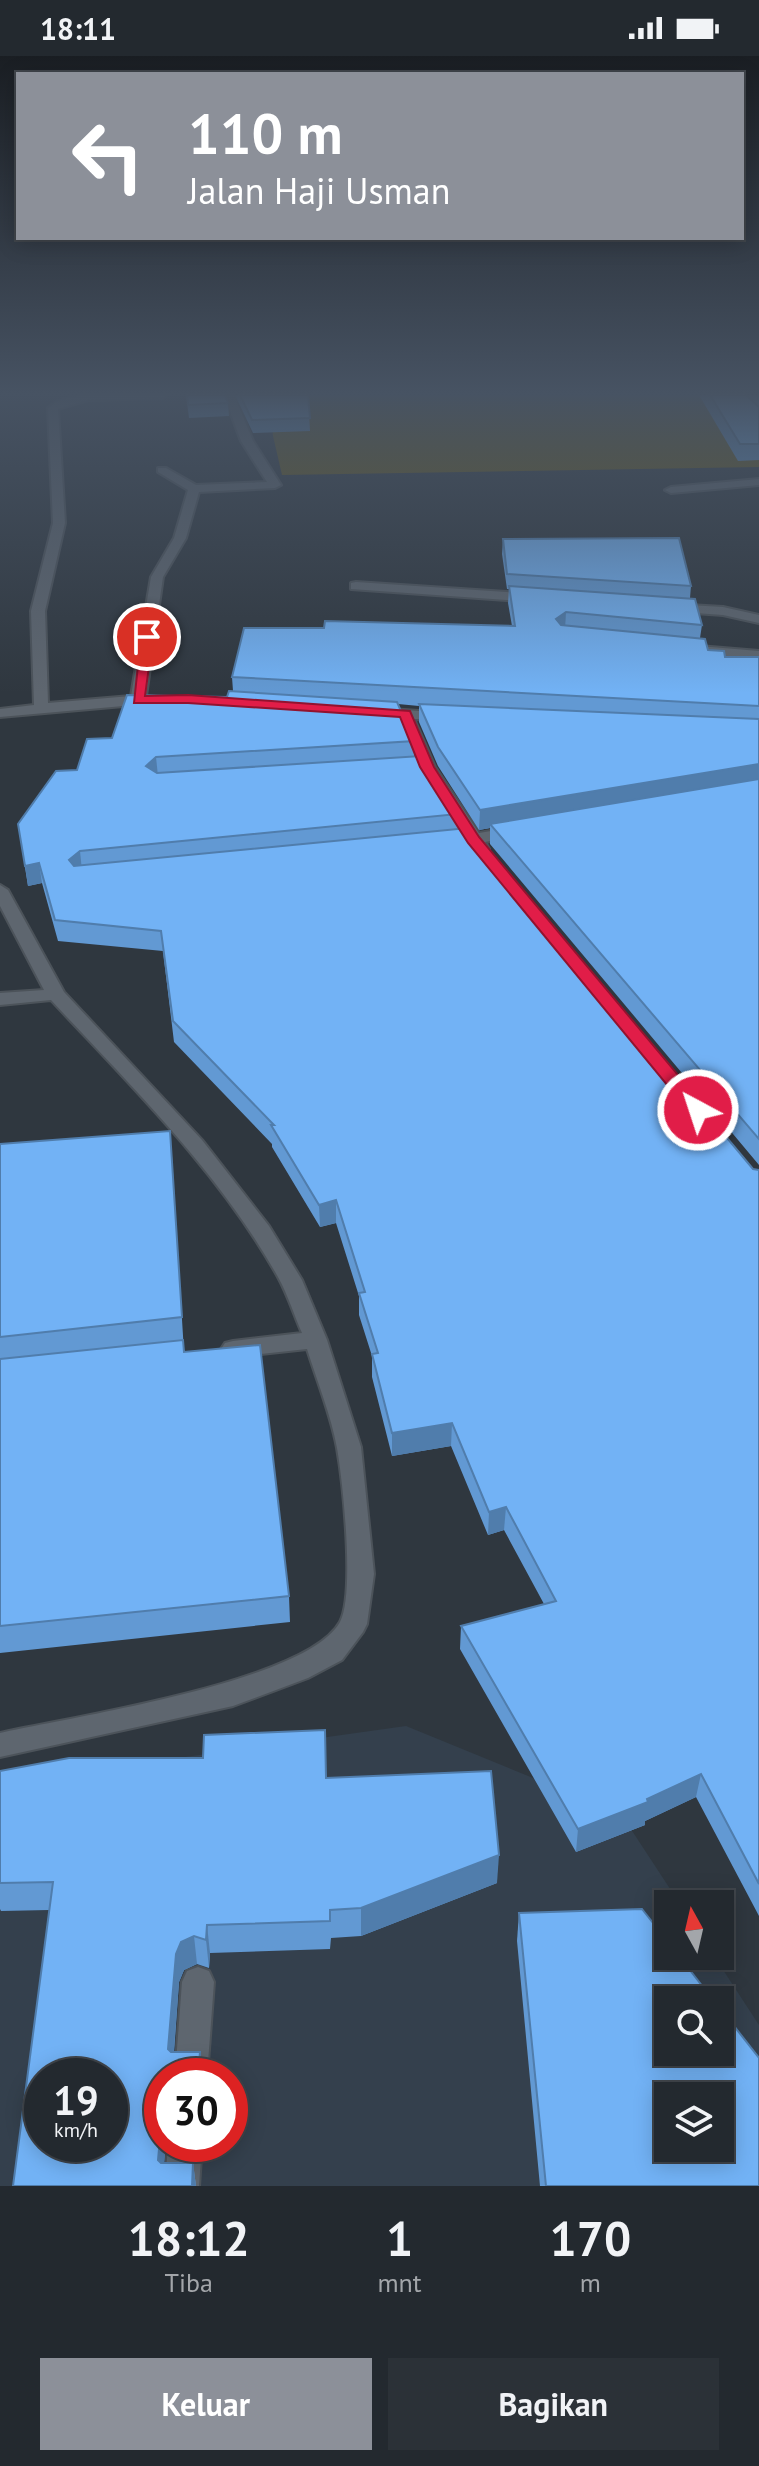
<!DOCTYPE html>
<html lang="id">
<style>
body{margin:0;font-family:"PT Sans",sans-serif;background:#2b3137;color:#f1f3f6;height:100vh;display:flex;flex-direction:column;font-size:30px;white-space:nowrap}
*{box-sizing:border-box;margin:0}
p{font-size:26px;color:#a3a6aa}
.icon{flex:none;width:44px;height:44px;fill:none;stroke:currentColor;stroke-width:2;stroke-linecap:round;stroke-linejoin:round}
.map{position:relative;height:2130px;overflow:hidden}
.side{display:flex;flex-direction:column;background:#23292f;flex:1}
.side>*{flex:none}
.banner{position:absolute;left:16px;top:16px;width:728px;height:168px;border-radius:0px;box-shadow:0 4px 20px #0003,0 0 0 2px #40454b;background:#8c9099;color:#fff;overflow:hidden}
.needle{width:52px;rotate:352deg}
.fabs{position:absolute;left:654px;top:1834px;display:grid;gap:16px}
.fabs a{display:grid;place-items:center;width:80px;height:80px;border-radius:0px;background:#23292f;box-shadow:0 4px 20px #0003,0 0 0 2px #40454b;font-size:40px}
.speed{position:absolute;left:24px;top:2002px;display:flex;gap:16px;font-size:40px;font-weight:700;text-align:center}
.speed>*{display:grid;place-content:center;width:104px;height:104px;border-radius:50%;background:#23292f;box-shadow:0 4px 20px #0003,0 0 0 2px #40454b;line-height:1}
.speed small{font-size:20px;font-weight:400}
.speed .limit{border:12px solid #d22;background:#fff;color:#111}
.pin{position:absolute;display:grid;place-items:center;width:68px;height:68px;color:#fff;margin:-34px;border:4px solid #fff;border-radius:50%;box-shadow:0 2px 8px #0007}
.me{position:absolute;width:88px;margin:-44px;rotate:320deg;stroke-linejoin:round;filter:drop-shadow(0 0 6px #0008)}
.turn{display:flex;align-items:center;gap:28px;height:168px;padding:0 40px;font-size:36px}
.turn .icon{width:104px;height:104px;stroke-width:2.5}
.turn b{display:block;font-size:56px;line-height:68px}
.eta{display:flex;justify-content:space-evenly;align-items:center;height:136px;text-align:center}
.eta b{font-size:48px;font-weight:700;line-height:56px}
.button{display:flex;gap:16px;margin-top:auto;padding:16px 40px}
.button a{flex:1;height:92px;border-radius:0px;background:#8c9099;color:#fff;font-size:32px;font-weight:700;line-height:92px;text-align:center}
.button a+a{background:#2b3137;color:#f1f3f6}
.status{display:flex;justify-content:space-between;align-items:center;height:56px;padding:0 40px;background:#23292f;direction:ltr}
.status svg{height:22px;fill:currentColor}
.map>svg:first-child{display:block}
</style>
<div class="status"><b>18:11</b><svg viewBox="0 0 49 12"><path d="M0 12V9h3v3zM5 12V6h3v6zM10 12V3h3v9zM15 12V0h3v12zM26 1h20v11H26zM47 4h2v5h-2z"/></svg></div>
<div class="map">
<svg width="759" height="2130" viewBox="0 0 759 2130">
<rect width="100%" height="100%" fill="#2f373f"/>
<path fill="#34404d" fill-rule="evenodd" d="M406 1670 621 1758 680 1848H668V1900H714L759 1969V2130H0V1727ZM668 1944H720V1996H668ZM42 2020H110V2088H42ZM162 2020H230V2088H162ZM668 2040H720V2092H668Z"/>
<polygon fill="#6a5914" points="269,339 727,339 759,384 759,411 282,419 273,380"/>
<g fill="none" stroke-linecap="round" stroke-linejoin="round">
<defs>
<g id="lane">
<polygon points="759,423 759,429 671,437 665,434 671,431"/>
<polygon points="699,590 759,595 759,603 694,597 692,594"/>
</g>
<g id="street">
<polygon points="83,339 167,339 162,342 88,344 58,353 65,467 45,555 48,647 131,640 151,521 174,482 188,434 158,416 158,412 166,412 196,429 267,426 241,385 224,339 234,339 253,385 281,429 275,432 199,436 186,482 163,521 146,640 157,641 157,647 0,661 0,653 34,649 31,555 53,467 48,352 58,345"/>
<polygon points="356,526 536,538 543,542 536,546 351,533 351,527"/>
<polygon points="672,548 723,551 759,559 759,567 723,559 667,555 665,552"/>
<polygon points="375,652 448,657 450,660 443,664 414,663 435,711 479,777 515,771 521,773 521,779 485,786 489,793 481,798 475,796 470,789 445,790 445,784 464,780 419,711 399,662 370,659 370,653"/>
<path d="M0 829 8 834 64 936 202 1084 269 1170 302 1224 327 1284 361 1391 374 1518 367 1568 363 1576 342 1604 308 1622 233 1650 0 1701V1677C71 1661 307 1626 340 1566 355 1538 343 1426 337 1392 331 1359 317 1325 307 1293L233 1301 225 1299 221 1293 225 1287 233 1285 302 1277C294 1259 288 1239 278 1221 220 1117 132 1031 51 944L0 949V937L44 934 0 850Z"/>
<polygon points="198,1911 209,1915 214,1926 207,2020 175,2020 182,1926 187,1915"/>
<polygon points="168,2088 202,2088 199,2130 165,2130"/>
</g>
</defs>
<use href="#lane" stroke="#4c535a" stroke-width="4"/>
<use href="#street" stroke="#4c535a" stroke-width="4"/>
<use href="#lane" fill="#5e666f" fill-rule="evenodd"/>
<use href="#street" fill="#5e666f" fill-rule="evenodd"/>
</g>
<g fill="#6299d3">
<polygon points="186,339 225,339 228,347 229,360 189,362"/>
<polygon points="235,339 308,339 310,375 253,377"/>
<polygon points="699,339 759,339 759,404 738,405"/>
<polygon points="503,483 691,530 690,542 702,569 700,582 708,594 725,601 759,601 759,1109 490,788 490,772 479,774 438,710 419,666 419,650 398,648 414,685 414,700 458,758 458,773 753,1113 759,1114 759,1860 696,1741 645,1765 645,1769 576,1796 460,1593 461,1570 544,1548 504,1474 488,1479 451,1390 392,1400 372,1321 372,1300 359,1259 359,1240 336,1167 320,1171 272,1091 272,1088 174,986 163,895 58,885 42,827 28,830 18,768 112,682 227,641 233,635 232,621 512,570 508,547 509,533 507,533 502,498"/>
<polygon points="0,1088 172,1100 184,1296 289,1540 290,1566 0,1597"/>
<polygon points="0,1715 326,1722 497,1827 361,1880 331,1882 330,1893 210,1897 209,1912 197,1908 184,1914 179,1926 174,1996 200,1996 202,2020 162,2020 162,2088 166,2088 164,2107 193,2107 196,2130 13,2130 49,1854 1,1855 0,1853"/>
<polygon points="519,1857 759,2130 540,2130 517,1885"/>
</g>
<g fill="#507dac">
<polygon points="566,556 565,574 556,563"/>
<polygon points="156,701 158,720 146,710"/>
<polygon points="759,708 759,727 490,768 490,772 479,774 480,754"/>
<polygon points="80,795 82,815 71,824 69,804"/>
<polygon points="39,807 42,827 28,830 25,810"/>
<polygon points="336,1144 336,1167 320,1171 319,1149"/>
<polygon points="452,1367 451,1390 392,1400 392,1377"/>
<polygon points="506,1451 504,1474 488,1479 489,1456"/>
<polygon points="701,1718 696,1741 645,1765 645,1769 576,1796 578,1773"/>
<polygon points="499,1799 497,1827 361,1880 361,1852"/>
<polygon points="207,1869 210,1897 209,1912 206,1884"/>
<polygon points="194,1880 197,1908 184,1914 179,1926 172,2020 168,1993 176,1898 181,1886"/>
<polygon points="200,1996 202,2020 198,2020"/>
<polygon points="162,2060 162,2088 166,2088 162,2130 158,2104"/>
<polygon points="193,2107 196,2130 192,2130"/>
</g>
<g fill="#72b2f5" stroke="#507dac" stroke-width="2" fill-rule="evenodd">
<polygon points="187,339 225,339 228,347 188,349"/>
<polygon points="240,339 308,339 310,362 252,364"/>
<polygon points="710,339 746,339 759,351 759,388 740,388"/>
<polygon points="679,482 691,530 507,518 503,483"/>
<polygon points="509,530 695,543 702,569 566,556 556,563 561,569 705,583 708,594 724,595 725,601 759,601 759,650 232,621 244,572 324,572 325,565 515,570"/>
<polygon points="229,635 397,646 414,685 156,701 146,710 157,717 421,700 458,758 80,795 69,804 74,810 468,772 753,1113 759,1114 759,1828 701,1718 647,1743 648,1746 578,1773 461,1570 556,1545 506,1451 489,1456 452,1367 392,1377 372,1298 378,1297 359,1237 365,1236 336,1144 319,1149 271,1069 274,1069 173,965 161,875 55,864 39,807 25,810 18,768 56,715 77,714 87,683 112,682 127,639 227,641"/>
<polygon points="419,648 759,663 759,708 480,754 438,691"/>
<polygon points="759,723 759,1083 490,768"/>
<polygon points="170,1075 182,1261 0,1281 0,1088"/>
<polygon points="183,1284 184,1296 260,1289 289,1540 0,1570 0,1303"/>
<path d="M325 1674 326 1722 491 1715 499 1799 361 1852 330 1854V1865L207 1869 206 1884 194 1880 181 1886 176 1898 168 1993 171 1996H200L198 2020H162V2060L158 2104 161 2107H193L192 2130H13L53 1826 0 1827V1715L69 1702H203L204 1679ZM42 2020H110V2088H42Z"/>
<path d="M642 1853 668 1886V1900H679L713 1944H668V1996H720V1952L759 2002V2130H546L519 1857ZM668 2040H720V2092H668Z"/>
</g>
<linearGradient id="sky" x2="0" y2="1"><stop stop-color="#1a1e23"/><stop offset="0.53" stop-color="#475363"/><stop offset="1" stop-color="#475363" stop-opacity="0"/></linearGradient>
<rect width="759" height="637" fill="url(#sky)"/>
<polygon fill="#e11d48" stroke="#92132f" stroke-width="2" points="147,578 153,581 145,640 188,639 410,655 434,711 479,781 704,1050 707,1054 704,1058 691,1058 468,787 420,711 400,661 188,647 134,647 141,581"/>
</svg>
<div class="fabs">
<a><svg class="needle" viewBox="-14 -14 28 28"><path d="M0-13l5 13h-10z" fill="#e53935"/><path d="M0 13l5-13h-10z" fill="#a3a6aa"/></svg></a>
<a><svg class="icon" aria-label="search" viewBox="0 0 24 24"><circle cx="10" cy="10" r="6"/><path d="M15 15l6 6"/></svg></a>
<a><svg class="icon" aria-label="layers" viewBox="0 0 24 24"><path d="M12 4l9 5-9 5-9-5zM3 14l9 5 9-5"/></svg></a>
</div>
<div class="speed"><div>19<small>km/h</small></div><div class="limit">30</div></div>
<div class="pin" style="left:147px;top:581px;background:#d93025"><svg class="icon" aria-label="arrive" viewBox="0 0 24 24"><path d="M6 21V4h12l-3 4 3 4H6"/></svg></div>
<svg class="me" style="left:698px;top:1054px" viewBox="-20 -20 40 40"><circle r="17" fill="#e11d48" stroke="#fff" stroke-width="3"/><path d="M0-11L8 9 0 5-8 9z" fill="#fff"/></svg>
<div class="banner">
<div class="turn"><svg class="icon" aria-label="left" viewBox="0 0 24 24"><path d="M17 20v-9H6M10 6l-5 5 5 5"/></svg><div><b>110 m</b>Jalan Haji Usman</div></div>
</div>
</div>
<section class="side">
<div class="eta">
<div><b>18:12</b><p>Tiba</p></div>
<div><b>1</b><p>mnt</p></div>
<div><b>170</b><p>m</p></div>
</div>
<div class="button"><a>Keluar</a><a>Bagikan</a></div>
</section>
